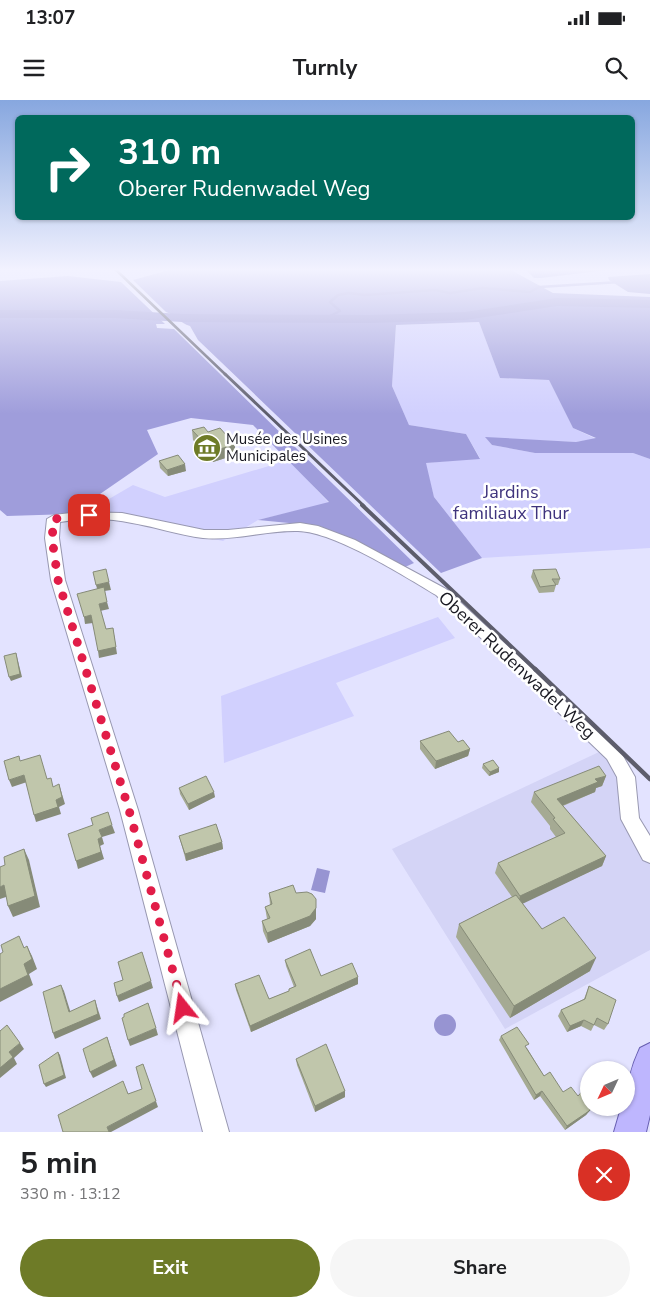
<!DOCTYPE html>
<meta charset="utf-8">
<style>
body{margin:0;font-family:"Nunito Sans",sans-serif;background:#f6f6f6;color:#202124;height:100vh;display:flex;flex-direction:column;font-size:19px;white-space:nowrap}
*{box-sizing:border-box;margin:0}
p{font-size:16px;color:#757577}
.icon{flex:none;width:28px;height:28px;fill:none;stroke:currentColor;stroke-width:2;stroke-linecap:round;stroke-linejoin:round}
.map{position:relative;height:1032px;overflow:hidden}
.details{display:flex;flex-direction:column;background:#fff;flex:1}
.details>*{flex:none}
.banner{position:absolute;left:15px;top:15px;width:620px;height:105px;border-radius:8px;box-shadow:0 1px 4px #0004;background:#00695c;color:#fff;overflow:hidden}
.needle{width:32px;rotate:226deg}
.buttons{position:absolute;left:580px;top:961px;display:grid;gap:10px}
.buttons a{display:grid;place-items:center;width:55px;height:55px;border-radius:50%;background:#fff;box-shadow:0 1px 4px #0004;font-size:25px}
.pin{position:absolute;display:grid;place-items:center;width:42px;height:42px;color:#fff;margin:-21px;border-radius:10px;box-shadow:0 2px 8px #0006}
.me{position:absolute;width:55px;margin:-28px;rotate:345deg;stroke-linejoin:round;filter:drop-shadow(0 0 4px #0008)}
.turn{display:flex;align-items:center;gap:18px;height:105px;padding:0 20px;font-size:22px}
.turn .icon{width:65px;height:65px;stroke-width:2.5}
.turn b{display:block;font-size:35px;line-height:42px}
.round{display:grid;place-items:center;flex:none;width:52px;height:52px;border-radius:26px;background:#f6f6f6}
.headline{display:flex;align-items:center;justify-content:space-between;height:85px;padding:0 20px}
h1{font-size:30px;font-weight:700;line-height:38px}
.action{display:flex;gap:10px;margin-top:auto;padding:10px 20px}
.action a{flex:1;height:58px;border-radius:30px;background:#6e7b27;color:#fff;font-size:20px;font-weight:700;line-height:58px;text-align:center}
.action a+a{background:#f6f6f6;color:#202124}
.status{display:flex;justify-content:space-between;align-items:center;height:35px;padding:0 25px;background:#fff;direction:ltr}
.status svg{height:14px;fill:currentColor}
header{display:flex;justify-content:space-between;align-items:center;height:65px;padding:0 20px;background:#fff;font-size:22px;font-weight:700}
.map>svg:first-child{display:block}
</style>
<div class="status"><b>13:07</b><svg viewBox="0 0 49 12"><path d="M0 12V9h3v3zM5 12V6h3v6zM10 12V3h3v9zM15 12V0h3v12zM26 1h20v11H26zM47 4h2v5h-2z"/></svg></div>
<header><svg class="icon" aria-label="menu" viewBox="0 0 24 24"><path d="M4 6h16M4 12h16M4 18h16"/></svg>Turnly<svg class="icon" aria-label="search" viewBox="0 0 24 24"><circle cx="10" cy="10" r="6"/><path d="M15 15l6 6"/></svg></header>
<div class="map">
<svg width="650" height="1032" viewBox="0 0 650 1032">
<rect width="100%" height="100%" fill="#e3e3ff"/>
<polygon fill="#d4d4f6" points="599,652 628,667 626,725 650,754 650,850 505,929 392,749"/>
<g fill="#d1d0fe">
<polygon points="479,222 500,278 549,280 573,328 596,339 576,342 486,338 492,345 535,353 633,353 650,359 650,448 482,458 434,397 425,363 480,358 466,334 409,325 392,286 396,225"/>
<polygon points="289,360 329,403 258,420 223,441 120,420 90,410 133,385 165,397"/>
<polygon points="438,517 455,538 336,583 354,616 224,663 221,596"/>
</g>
<g fill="#9f9ddb">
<path d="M173 169H509L553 193 650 197V359L633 353H535L492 345 485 337 576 342 596 338 573 328 549 280 500 278 479 222 396 225 392 286 409 325 466 334 480 359 426 363 434 397 482 458 441 473 198 240 190 226C180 223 175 215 166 212L133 180Z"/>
<polygon points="68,176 121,182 165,224 156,224 157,228 174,229 414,463 405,467 320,426 258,420 329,402 253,325 191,318 147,330 158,354 71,414 7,416 0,410 0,181"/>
</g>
<g fill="#9794d2">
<polygon points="525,169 638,169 607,170 541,178 534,178"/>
<polygon points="650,174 650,194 628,192 609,180 608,177"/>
<polygon points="317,768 330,771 325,793 311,790"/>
<circle cx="445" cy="925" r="11"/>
</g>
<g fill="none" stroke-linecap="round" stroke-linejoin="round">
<polyline stroke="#9794d2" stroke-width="2.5" points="324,219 340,211 330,202 338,195 349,193 365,195 435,190 450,193 483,188 530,192 539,187 620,182"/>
<polygon fill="#9794d2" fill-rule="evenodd" points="557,198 650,200 650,208 557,206 465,220 370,223 182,222 116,218 0,218 0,210 116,210 182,214 370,215 465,212"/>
<defs>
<path id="minor" d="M79 412 122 413 204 430H228L300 423 318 426 355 440 446 489 619 649 635 677 639 718 650 736V763L643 760 621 719 617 677 607 659 436 495C404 476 335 432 298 431 267 430 235 441 203 438 179 435 156 427 132 423 109 418 84 418 60 422L59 438 65 480 138 710 229 1032H203L120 710 51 480 45 438 47 419 54 415Z"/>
<path id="major" d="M650 943V1015L646 1032H614L621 1008H626C626 986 631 967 640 948Z"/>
</defs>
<use href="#minor" stroke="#9898b1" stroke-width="2"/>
<use href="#major" stroke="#675fb1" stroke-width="2"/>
<use href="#minor" fill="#fff" fill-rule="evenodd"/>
<use href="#major" fill="#beb6fe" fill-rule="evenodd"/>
<polyline stroke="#5d5d6c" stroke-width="2.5" points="115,169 226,275"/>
<polyline stroke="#5d5d6c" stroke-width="3" points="225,274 364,406"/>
<polyline stroke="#5d5d6c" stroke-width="4" points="362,405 536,570"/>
<polyline stroke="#5d5d6c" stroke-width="4.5" points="535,569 650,679"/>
</g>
<g fill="#a5aa93">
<polygon points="192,330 208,332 235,345 235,355 213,362 193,340"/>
<polygon points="159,361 186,371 168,376 160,368"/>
<polygon points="533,470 560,479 558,485 556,485 554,492 539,493 531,477"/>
<polygon points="420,641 458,642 470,649 468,656 435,669 420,649"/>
<polygon points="483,664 499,672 489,676 482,668"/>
<polygon points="606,676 602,686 596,688 595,692 563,706 606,756 602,766 522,803 542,829 590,871 510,918 456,837 459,824 512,797 495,773 498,763 556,737 550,729 550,726 531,702 534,692"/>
<polygon points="179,688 215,697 189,710 180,694"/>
<polygon points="179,736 222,742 223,749 186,761"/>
<polygon points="269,793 296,793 316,819 310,826 268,843 263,831 262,821 267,819 265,807 270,805"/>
<polygon points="285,860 321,876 358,877 358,884 251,932 236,890 235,884 269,899 289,891 289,889 294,887 286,866"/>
<polygon points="589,886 608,924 604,930 594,925 591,931 581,926 567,932 558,916 561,910 584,899"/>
<polygon points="501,936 527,948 544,976 563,992 578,996 589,1008 592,1008 586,1015 565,1030 540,996 534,1000 499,940"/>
<polygon points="296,959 345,991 345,997 315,1012 297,965"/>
</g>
<g fill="#868b78">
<polygon points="235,345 235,355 213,362 212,351"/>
<polygon points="185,364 186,371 168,376 167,370"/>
<polygon points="109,482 111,490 98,492 96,485"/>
<polygon points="107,502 109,509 100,511 99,504"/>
<polygon points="91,515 93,523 85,524 84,517"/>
<polygon points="113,528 117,554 99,558 98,551"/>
<polygon points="16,553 22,577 11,581 9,577"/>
<polygon points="470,649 468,656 435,669 436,661"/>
<polygon points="499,668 499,672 489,676 490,672"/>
<polygon points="24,675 27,682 12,687 9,680"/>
<polygon points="606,676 602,686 596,688 595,692 554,709 557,699 595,679"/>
<polygon points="59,684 65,704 59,707 61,714 36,722 34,715 56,700"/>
<polygon points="214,692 215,697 189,710 188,704"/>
<polygon points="112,725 115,733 102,737 99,730"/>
<polygon points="102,737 104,744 100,746 104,759 78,769 76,761 98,739"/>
<polygon points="222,742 223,749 186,761 185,754"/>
<polygon points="24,749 29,760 40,807 13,817 8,806"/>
<polygon points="606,756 602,766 518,806 520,796"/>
<polygon points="4,785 9,796 0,799 0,787"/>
<polygon points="316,799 316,819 310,826 268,843 267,833"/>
<polygon points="27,846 32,856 37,869 29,874 33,885 0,902 0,889 24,864"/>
<polygon points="596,858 590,871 510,918 514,906"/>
<polygon points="358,877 358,884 251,932 250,926"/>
<polygon points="151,881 153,888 119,902 117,896"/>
<polygon points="61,885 64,891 72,917 69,912"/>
<polygon points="95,900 101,919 55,939 53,933"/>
<polygon points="584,920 581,926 567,932 570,926"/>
<polygon points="156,928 158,935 130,946 128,940"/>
<polygon points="107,937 117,966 93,978 90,972"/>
<polygon points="20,943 24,949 14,958 17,964 0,978 0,968 9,952"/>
<polygon points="58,952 60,955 66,978 46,987 44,984"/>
<polygon points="143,964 158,1007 111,1032 109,1032 107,1027 156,1001"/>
<polygon points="345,991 345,997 315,1012 315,1006"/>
<polygon points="542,991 540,996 534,1000 536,995"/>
<polygon points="591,1008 592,1008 586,1015 565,1030 567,1026"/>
</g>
<g fill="#c0c6ab" stroke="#868b78">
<polygon points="204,327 208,332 220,328 235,345 212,351 192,330"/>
<polygon points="178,355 185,364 167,370 159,361"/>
<polygon points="106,469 109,482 96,485 93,472"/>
<polygon points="556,469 560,479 552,479 556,485 540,487 533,470"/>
<polygon points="104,487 107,502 99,504 106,529 113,528 116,547 98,551 91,515 84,517 77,494"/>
<polygon points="16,553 20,574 9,577 4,556"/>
<polygon points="449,631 458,642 463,640 470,649 436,661 420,641"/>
<polygon points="40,655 47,679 51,678 53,687 59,684 62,697 56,700 58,707 34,715 24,675 9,680 4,661 19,656 20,661"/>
<polygon points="493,660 499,668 490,672 483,664"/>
<polygon points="599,666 606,676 595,679 598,682 557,699 606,756 520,796 498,763 565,733 553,719 555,718 534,692"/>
<polygon points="206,676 214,692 188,704 179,688"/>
<polygon points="108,712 112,725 99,730 102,737 98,739 101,752 76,761 68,734 93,725 91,718"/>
<polygon points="216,724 222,742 185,754 179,736"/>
<polygon points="24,749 35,796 8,806 4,785 0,787 0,767 5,765 4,757"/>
<polygon points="293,785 296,793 307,792 312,794 316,799 316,808 310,816 267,833 262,821 270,818 265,807 272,804 269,793"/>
<polygon points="516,795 542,829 564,817 596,858 514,906 459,824"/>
<polygon points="19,836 24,848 27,846 32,859 24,864 28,875 0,889 0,854 3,852 1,845"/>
<polygon points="310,849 321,876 352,863 358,877 250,926 235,884 259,875 269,899 289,891 289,889 296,886 285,860"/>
<polygon points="142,852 151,881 117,896 114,883 123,880 118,862"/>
<polygon points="61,885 69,912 95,900 98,914 53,933 43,892"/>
<polygon points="589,886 616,900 608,924 597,918 594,925 584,920 570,926 561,910 585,899"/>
<polygon points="148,903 156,928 128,940 122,918 124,917 124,914"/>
<polygon points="7,925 20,943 9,952 13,957 0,968 0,931"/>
<polygon points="517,927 529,944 525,946 544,976 550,972 563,992 571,987 578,996 587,986 589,989 589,1008 591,1008 589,1011 567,1026 542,991 536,995 501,936"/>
<polygon points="107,937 114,960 90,972 83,949"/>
<polygon points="326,944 345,991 315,1006 296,959"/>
<polygon points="58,952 64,975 44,984 39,965"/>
<polygon points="143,964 156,1001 107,1027 109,1032 63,1032 58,1015 123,981 128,994 142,989 136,967"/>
</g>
<linearGradient id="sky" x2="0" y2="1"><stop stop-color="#87a7df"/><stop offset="0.54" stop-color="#f2f2ff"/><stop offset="1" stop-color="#f2f2ff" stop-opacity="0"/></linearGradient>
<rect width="650" height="314" fill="url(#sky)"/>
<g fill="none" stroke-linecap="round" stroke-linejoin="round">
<polyline stroke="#e11d48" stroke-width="9" stroke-dasharray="0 16.2" points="89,415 54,419 52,438 58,480 129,710 183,908"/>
</g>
<defs>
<symbol id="museum-disc" viewBox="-11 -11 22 22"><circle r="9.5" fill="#6e7b27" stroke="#fff"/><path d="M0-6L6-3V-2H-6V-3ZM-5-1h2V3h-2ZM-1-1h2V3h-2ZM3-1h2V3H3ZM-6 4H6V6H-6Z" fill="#fff"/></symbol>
</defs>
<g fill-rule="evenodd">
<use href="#museum-disc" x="191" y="332" width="32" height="32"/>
</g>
<g text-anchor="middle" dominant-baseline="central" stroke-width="5" stroke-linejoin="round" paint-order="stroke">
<g font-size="15" fill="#181821" stroke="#fff" text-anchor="start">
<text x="226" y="339">Musée des Usines<tspan x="226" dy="17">Municipales</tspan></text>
</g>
<g font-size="18" fill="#3e337d" stroke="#fff">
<text x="511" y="392">Jardins<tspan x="511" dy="21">familiaux Thur</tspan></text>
</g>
<g font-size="18" fill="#181821" stroke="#fff">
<text transform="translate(517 565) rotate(43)">Oberer Rudenwadel Weg</text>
</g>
</g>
</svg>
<div class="buttons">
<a><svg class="needle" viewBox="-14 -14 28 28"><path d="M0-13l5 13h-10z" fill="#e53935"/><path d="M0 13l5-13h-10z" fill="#757577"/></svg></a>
</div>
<div class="pin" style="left:89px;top:415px;background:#d93025"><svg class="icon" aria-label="arrive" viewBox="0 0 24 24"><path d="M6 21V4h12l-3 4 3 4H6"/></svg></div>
<svg class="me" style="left:183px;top:908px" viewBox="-20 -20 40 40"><path d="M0-17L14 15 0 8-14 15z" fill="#e11d48" stroke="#fff" stroke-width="4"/></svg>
<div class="banner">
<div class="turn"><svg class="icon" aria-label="right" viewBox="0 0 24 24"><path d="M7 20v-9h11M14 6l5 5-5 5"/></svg><div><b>310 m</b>Oberer Rudenwadel Weg</div></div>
</div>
</div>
<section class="details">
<div class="headline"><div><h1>5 min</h1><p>330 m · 13:12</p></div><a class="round" style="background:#d93025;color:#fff"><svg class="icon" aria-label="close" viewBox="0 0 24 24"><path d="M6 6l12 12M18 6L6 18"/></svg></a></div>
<div class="action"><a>Exit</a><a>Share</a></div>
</section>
